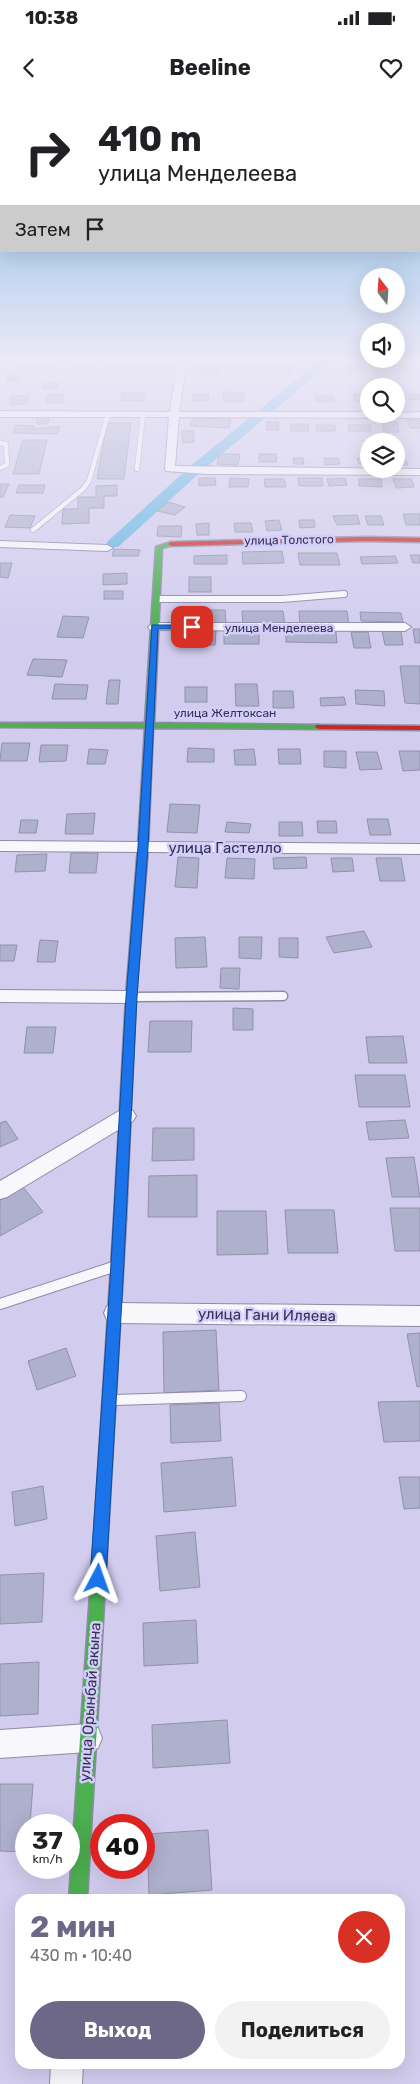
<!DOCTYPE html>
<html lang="ru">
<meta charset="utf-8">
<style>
body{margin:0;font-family:Rubik,sans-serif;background:#f2f2f2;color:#202124;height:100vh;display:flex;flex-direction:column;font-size:19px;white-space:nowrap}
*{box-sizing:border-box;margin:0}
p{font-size:16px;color:#757577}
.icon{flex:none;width:28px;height:28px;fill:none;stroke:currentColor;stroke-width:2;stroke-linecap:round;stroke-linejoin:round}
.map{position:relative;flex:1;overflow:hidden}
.details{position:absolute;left:15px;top:1794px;width:390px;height:175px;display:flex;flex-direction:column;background:#fff;border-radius:15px;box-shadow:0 5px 20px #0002}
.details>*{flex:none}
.top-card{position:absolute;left:0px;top:0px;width:420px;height:152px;box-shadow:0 5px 20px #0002;background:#fff;color:#202124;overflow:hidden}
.needle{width:32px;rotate:343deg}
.tools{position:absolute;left:360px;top:168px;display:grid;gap:10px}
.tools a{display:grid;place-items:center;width:45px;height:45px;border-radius:50%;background:#fff;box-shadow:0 5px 20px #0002;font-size:25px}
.speed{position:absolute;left:15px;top:1714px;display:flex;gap:10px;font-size:25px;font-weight:700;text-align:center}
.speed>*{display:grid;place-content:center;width:65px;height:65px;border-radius:50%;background:#fff;box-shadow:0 5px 20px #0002;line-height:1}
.speed small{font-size:12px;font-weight:400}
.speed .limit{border:8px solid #d22;background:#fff;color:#111}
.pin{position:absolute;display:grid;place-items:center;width:42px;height:42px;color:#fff;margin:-21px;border-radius:10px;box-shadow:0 2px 8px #0006}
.me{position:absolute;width:55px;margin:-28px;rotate:4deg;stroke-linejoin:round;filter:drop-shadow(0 0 4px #0008)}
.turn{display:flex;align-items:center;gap:18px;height:105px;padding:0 15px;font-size:22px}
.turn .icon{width:65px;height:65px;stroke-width:2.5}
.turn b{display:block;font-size:35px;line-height:42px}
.then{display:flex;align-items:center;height:48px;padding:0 15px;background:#0003;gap:10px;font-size:19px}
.round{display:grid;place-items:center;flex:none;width:52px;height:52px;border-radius:26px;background:#f2f2f2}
.headline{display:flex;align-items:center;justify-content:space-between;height:85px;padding:0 15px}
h1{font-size:30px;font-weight:700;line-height:38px;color:#6d6887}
.action{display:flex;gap:10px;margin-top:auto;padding:10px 15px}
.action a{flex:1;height:58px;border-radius:30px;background:#6d6887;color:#fff;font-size:20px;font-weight:700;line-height:58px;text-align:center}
.action a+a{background:#f2f2f2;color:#202124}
.status{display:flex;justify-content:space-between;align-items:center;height:35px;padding:0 25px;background:#fff;direction:ltr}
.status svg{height:14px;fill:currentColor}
header{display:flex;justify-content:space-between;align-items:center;height:65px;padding:0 15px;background:#fff;font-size:22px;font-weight:700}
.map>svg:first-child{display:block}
</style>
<div class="status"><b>10:38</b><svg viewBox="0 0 49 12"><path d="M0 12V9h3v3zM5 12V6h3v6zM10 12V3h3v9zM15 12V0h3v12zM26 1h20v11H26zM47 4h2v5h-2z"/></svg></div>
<header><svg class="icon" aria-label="back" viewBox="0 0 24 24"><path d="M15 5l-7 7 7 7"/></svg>Beeline<svg class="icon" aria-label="heart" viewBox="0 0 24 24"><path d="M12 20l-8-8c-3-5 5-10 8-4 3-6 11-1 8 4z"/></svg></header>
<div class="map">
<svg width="420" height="1984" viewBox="0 0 420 1984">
<rect width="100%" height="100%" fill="#d2cdee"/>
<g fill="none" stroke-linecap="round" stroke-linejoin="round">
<polygon fill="#64b5e1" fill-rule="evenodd" points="321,260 334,260 204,369 118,447 108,447 106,444 108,441 194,363"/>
</g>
<g fill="#aeb0cc" stroke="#9091ad">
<rect x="132" y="263" width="29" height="9"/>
<polygon points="77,265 96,266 94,272 76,271"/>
<polygon points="107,265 121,265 120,271 106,271"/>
<polygon points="194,265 218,265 219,273 194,274"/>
<polygon points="277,265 290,265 291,273 278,273"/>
<polygon points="24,266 55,266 54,273 22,273"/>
<polygon points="230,266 249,266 250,272 231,272"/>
<polygon points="252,266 271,266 272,272 253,272"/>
<polygon points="346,266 361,266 363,273 348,274"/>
<polygon points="371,267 385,267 388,274 373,274"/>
<polygon points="392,267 406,267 408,274 394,274"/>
<polygon points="8,276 19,276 17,281 6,281"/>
<polygon points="44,283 58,283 57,288 42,289"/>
<polygon points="224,292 245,293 244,302 223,301"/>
<polygon points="122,293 144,293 144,301 121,301"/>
<polygon points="48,294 64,294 62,303 46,303"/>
<polygon points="193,294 209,295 208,301 192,301"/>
<polygon points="353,294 363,294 365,301 355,301"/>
<polygon points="409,294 420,294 420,300 410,300"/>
<polygon points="28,295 27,304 10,304 11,296"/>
<polygon points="315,296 333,296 334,302 316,302"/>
<polygon points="37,316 49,316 48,324 37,324"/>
<polygon points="193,318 231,319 229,328 190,326"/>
<polygon points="407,320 420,320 420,328 410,328"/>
<polygon points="266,322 278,322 279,330 267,330"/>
<polygon points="382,322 397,322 399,332 384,332"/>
<polygon points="107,323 131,323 124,379 97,379"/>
<polygon points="291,324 308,324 309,331 291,331"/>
<polygon points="16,325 34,326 33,329 60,326 57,334 13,333"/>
<polygon points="316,325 335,325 336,331 317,331"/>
<polygon points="348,325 370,325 371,331 349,331"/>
<polygon points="182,331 193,331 194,342 183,343"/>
<polygon points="23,340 47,340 39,374 13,374"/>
<polygon points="219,354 240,354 238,365 217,364"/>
<polygon points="259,354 276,354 277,362 259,362"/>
<polygon points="369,357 369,363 359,364 357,358"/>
<polygon points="293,358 303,358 304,364 294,364"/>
<polygon points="324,358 338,358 340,364 325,365"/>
<polygon points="396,360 406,360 408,365 396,365"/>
<polygon points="199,378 215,378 216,385 199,386"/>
<polygon points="230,378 249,379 248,387 229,387"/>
<polygon points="298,378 322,378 323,386 299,386"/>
<polygon points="345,378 347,385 329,386 327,379"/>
<polygon points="264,379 284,379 286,387 265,387"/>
<polygon points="359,379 381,379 382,387 359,386"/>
<polygon points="393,379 411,379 414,387 396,388"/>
<polygon points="0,384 9,384 3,397 0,397"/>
<polygon points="19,385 45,385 43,393 16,393"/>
<polygon points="117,385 117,396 104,396 104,408 89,408 89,423 62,424 63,409 78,409 78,397 96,397 96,386"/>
<polygon points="168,402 185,407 175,415 157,411"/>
<polygon points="403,414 420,414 420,425 406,425"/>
<polygon points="10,415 35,416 30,428 5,427"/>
<polygon points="357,415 360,424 337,425 333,416"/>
<polygon points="365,416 381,416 384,425 368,425"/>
<polygon points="279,420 282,430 267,431 265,421"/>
<polygon points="299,420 314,420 315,427 300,428"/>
<polygon points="209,423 209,435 197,435 196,424"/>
<polygon points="234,423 251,423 253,432 235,432"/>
<polygon points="158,426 182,426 181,437 157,436"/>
<polygon points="114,449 140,450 138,456 112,456"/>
<polygon points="282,451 284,463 243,464 242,452"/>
<polygon points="298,453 337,453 340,465 300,465"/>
<polygon points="227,455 227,464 194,464 194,456"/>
<polygon points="410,455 420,455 420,463 413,463"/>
<polygon points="395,456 398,463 362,464 360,457"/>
<polygon points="0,463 12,463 8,478 0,477"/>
<polygon points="127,473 127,484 103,485 103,474"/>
<rect x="189" y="477" width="22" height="15"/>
<rect x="104" y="491" width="19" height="8"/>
<polygon points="187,510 225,510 226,523 187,523"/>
<polygon points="242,511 283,511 285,525 243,525"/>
<polygon points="299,511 347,511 349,525 300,525"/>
<polygon points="360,512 401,513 403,522 361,521"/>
<polygon points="63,516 89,517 83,538 57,537"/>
<polygon points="413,529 420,529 420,543 415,543"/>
<rect x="224" y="530" width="35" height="14"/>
<polygon points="181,531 216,531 215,545 180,545"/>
<polygon points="382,531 401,531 403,545 385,545"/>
<polygon points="286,532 336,532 337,543 286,542"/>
<polygon points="351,532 368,532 371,548 354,548"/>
<polygon points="33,559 67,560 62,577 27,575"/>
<polygon points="400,566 420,566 420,604 405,603"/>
<polygon points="109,580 120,580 118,604 106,604"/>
<polygon points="55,584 88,585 86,599 52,599"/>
<polygon points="235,584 257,584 259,606 236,606"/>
<rect x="185" y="587" width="22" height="15"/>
<polygon points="355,590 384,591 385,606 356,604"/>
<polygon points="273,591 293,591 294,608 273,608"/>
<polygon points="344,597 346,605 321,606 320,598"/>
<polygon points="2,643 30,643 27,661 0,661"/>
<polygon points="41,645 68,645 66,661 39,662"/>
<polygon points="188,648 214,649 214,662 187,662"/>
<polygon points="89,649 108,650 105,664 87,664"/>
<polygon points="254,649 256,665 235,665 234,650"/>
<polygon points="278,649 300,649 301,664 279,664"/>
<polygon points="324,651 346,651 346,668 324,667"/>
<polygon points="399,651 420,651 420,670 403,671"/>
<polygon points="356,652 377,652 382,669 360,670"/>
<polygon points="170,704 200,705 197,733 167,732"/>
<polygon points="95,713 93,734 65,734 67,714"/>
<polygon points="367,719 388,719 391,735 370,735"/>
<polygon points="21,720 38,720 36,733 19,733"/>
<polygon points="317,721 336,721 337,733 318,733"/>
<polygon points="227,722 251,724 249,733 225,732"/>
<polygon points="279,722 302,722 303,736 279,736"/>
<polygon points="71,753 98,753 96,773 69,773"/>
<polygon points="47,754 45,771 15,772 17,755"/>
<polygon points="178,757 199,758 197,788 175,787"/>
<polygon points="306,757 307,768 274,769 273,758"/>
<polygon points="227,758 255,759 254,779 225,778"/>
<polygon points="331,758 352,758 354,771 333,772"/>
<polygon points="376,758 401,758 405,781 380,781"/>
<polygon points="364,831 372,847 334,853 326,837"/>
<polygon points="205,837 207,867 176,868 175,838"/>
<polygon points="239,837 262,837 261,859 239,858"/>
<polygon points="279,838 298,838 298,858 279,857"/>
<polygon points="40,840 58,841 55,862 37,862"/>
<polygon points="0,845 17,845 14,861 0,861"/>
<polygon points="221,868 240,868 239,889 220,888"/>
<polygon points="233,908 253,909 253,930 233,930"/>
<polygon points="150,921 192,921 191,952 148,952"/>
<polygon points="27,927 56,927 53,953 24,953"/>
<polygon points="403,936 407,963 369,963 366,937"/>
<polygon points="355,975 405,975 410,1007 359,1007"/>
<polygon points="405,1020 409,1038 369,1040 366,1022"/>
<polygon points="6,1021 18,1039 0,1047 0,1023"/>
<polygon points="153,1028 194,1028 194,1060 152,1061"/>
<polygon points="414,1057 420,1097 392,1097 386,1058"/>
<polygon points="197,1075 197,1117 148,1117 149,1076"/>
<polygon points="23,1087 43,1112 0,1136 0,1100"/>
<polygon points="390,1108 420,1108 420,1151 395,1151"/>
<polygon points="285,1110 334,1110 338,1153 288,1153"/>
<polygon points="217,1111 266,1111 268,1154 217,1155"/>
<polygon points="216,1230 219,1290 164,1293 163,1232"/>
<polygon points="420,1233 420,1286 417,1287 407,1234"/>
<polygon points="66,1248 76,1276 37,1290 28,1261"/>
<polygon points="420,1301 420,1341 384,1342 378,1302"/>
<polygon points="219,1303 221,1341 171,1343 170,1305"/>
<polygon points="232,1357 236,1406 164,1412 161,1363"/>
<polygon points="399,1377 420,1377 420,1408 404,1409"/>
<polygon points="43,1386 47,1419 15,1426 12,1392"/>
<polygon points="195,1432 200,1487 160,1491 156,1436"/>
<polygon points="44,1473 42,1522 0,1524 0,1475"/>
<polygon points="196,1520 198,1563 144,1566 143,1523"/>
<polygon points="39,1562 38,1614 0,1616 0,1564"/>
<polygon points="227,1620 230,1663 153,1668 152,1625"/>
<polygon points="0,1684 33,1684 30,1725 26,1725 26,1752 0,1751"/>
<polygon points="208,1730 212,1790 149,1795 147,1734"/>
</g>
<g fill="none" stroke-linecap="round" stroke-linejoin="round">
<defs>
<g id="lane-far3">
<polyline points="0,343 6,344 7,365 0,368"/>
<polyline points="137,369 143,314"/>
<polyline points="33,430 83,389 89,381 108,314"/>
</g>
<polyline id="lane-far2" points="156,499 282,499 344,494"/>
<polyline id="lane-far1" points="131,897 283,896"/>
<g id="lane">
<polyline points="0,1204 113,1167"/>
<polyline points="114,1300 241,1296"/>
</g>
<g id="street">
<polygon points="0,260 308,260 308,264 305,265 186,265 179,312 369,312 369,314 420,312 420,318 179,317 175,366 420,369 420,375 207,374 166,371 165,369 169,317 0,317 0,311 170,312 177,265 0,265"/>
<polygon points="335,260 420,260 420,265 338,265 334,262"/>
<polygon points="0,441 107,445 113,448 107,451 0,447"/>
<polygon points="154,523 405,523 411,527 405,531 150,530 148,527"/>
<polygon points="0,741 420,744 420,754 0,751"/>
<polygon points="0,890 131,891 137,893 140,897 137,901 131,903 0,902"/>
<polygon points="126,1009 133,1011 136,1016 133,1021 7,1097 0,1099 0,1081 119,1011"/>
<polygon points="115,1203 420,1206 420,1226 115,1223 107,1220 104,1213 107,1206"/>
<polygon points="88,1624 98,1628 102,1638 98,1648 88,1652 0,1658 0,1630"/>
<polygon points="51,1964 83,1964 82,1984 50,1984"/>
</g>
<g id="fast">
<polygon points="171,442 173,443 173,445 162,448 154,623 319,625 323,627 319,629 153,628 148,747 136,897 126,1119 124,1123 120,1124 116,1123 114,1119 126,897 138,747 145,628 0,627 0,623 145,623 156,447"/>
<polygon points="100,1444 105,1446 107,1451 87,1799 69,1799 93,1451 95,1446"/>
</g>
<polygon id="slow" points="120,1114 124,1115 126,1119 107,1451 105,1456 100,1458 95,1456 93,1451 114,1119 116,1115"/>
<g id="jam">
<polygon points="366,437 420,438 420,442 366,441 171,446 168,444 171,442"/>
<polygon points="316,625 420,626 420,630 319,629 315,627"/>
</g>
</defs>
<use href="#lane-far3" stroke="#8f8aa6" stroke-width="5.5"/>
<use href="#lane-far2" stroke="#8f8aa6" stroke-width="8"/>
<use href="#lane-far1" stroke="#8f8aa6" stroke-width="11"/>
<use href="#lane" stroke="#8f8aa6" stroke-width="12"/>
<use href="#street" stroke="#8f8aa6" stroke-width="2"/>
<use href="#fast" stroke="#8f8aa6" stroke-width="3"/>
<use href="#slow" stroke="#8f8aa6" stroke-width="3"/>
<use href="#jam" stroke="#8f8aa6" stroke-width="3"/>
<use href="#lane-far3" stroke="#f8f8fc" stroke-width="4.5"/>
<use href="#lane-far2" stroke="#f8f8fc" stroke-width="6"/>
<use href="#lane-far1" stroke="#f8f8fc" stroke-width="8"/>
<use href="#lane" stroke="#f8f8fc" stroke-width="10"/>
<use href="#street" fill="#f8f8fc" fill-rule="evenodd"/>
<use href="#fast" fill="#4caf50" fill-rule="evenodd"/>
<use href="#slow" fill="#ffc107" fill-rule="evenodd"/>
<use href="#jam" fill="#c62828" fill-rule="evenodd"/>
</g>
<linearGradient id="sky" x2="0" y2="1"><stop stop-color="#73b4e5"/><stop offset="0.48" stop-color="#ebe8f7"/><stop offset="1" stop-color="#ebe8f7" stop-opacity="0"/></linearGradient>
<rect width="420" height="538" fill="url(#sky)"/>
<polygon fill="#1a73e8" stroke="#114b97" points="152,525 192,525 195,527 192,529 158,529 148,747 137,897 123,1181 106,1479 103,1485 98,1487 92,1485 90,1479 110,1181 126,897 138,747"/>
<g text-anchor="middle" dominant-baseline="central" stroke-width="5" stroke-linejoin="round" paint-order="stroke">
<g font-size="12" fill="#363150" stroke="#d4cefc">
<text transform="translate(289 440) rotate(-1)">улица Толстого</text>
<text x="279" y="528">улица Менделеева</text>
<text x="225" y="613">улица Желтоксан</text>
</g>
<g font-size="15" fill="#363150" stroke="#d4cefc">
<text x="225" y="748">улица Гастелло</text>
<text transform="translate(267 1215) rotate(1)">улица Гани Иляева</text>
<text transform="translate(90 1602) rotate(-86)">улица Орынбай акына</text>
</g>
</g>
</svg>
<div class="tools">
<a><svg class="needle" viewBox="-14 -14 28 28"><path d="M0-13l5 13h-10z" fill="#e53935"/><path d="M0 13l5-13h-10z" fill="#757577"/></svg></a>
<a><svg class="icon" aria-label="sound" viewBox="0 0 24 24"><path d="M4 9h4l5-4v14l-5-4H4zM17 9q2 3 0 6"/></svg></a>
<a><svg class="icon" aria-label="search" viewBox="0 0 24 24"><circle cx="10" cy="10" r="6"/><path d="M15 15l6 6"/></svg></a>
<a><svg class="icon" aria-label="layers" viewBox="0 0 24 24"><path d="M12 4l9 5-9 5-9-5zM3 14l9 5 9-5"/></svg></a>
</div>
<div class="speed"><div>37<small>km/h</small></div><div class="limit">40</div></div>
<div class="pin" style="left:192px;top:527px;background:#d93025"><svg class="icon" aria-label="arrive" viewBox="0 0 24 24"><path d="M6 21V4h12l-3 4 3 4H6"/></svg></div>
<svg class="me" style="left:98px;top:1479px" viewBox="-20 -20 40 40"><path d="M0-17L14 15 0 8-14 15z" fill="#1a73e8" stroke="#fff" stroke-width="4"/></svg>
<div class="top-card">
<div class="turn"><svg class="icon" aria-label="right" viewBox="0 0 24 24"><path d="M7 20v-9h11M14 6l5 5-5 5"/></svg><div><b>410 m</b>улица Менделеева</div></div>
<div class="then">Затем<svg class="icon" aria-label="arrive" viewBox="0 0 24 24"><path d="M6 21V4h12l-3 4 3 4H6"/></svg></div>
</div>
<section class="details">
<div class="headline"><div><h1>2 мин</h1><p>430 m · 10:40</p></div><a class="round" style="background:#d93025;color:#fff"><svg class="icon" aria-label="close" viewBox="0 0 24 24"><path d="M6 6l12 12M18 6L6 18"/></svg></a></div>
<div class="action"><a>Выход</a><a>Поделиться</a></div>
</section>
</div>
